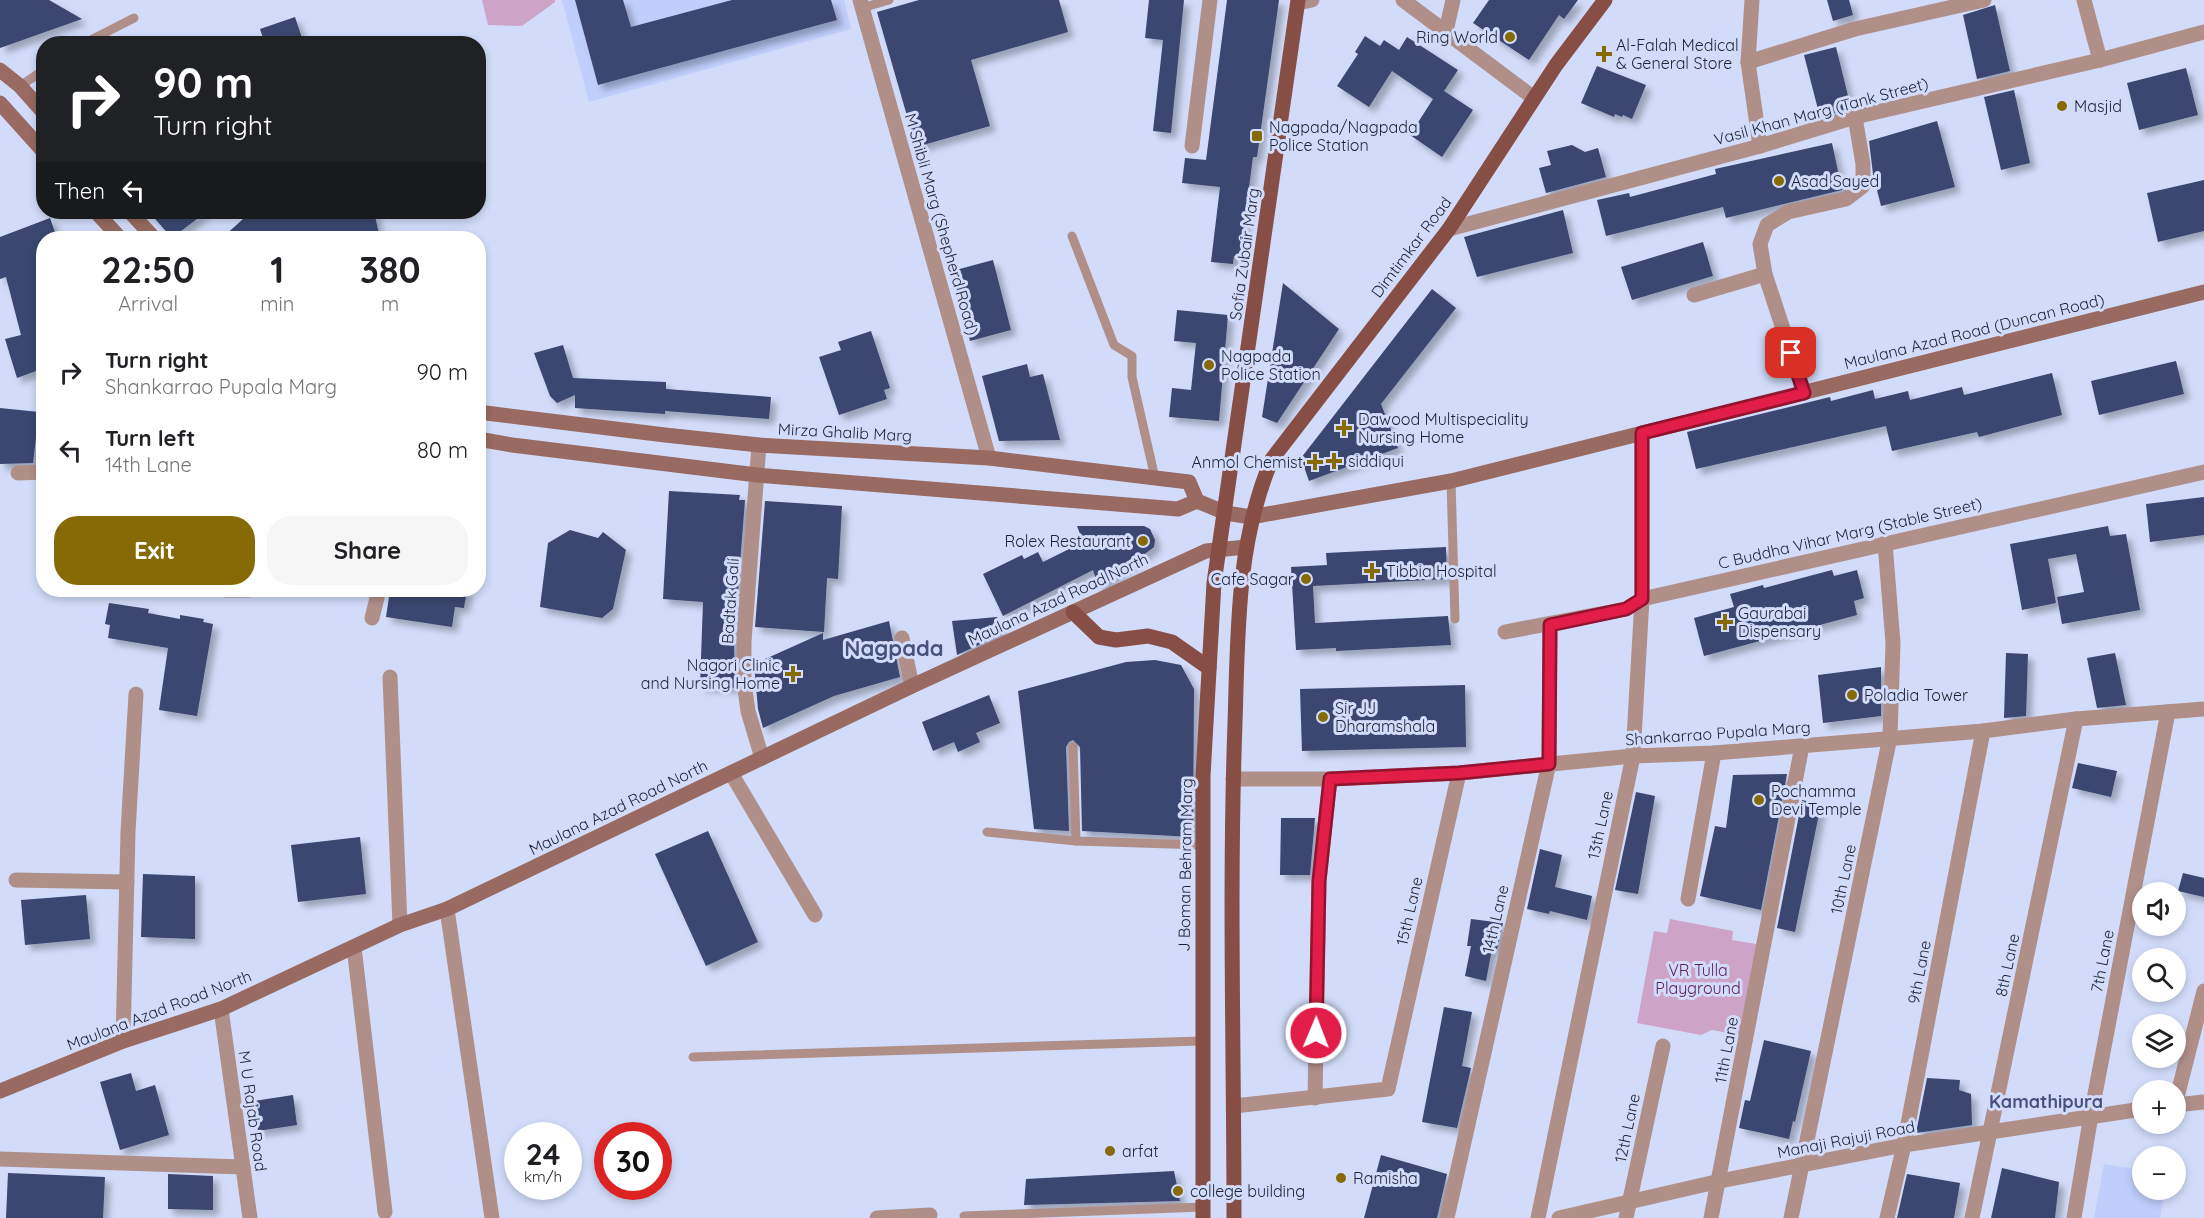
<!DOCTYPE html>
<meta charset="utf-8">
<style>
body{margin:0;font-family:Quicksand,sans-serif;background:#f6f6f6;color:#202124;height:100vh;display:flex;flex-direction:column;font-size:22px;white-space:nowrap}
*{box-sizing:border-box;margin:0}
p{font-size:20px;color:#757577}
.icon{flex:none;width:33px;height:33px;fill:none;stroke:currentColor;stroke-width:2;stroke-linecap:round;stroke-linejoin:round}
.map{position:relative;flex:1;overflow:hidden}
.details{position:absolute;left:36px;top:231px;width:450px;height:366px;display:flex;flex-direction:column;background:#fff;border-radius:24px;box-shadow:0 3px 9px #0003}
.details>*{flex:none}
.banner{position:absolute;left:36px;top:36px;width:450px;height:183px;border-radius:24px;box-shadow:0 3px 9px #0003;background:#202124;color:#fff;overflow:hidden}
.tools{position:absolute;left:2132px;top:882px;display:grid;gap:12px}
.tools a{display:grid;place-items:center;width:54px;height:54px;border-radius:50%;background:#fff;box-shadow:0 3px 9px #0003;font-size:30px}
.speed{position:absolute;left:504px;top:1122px;display:flex;gap:12px;font-size:30px;font-weight:700;text-align:center}
.speed>*{display:grid;place-content:center;width:78px;height:78px;border-radius:50%;background:#fff;box-shadow:0 3px 9px #0003;line-height:1}
.speed small{font-size:15px;font-weight:400}
.speed .limit{border:9px solid #d22;background:#fff;color:#111}
.pin{position:absolute;display:grid;place-items:center;width:51px;height:51px;color:#fff;margin:-26px;border-radius:12px;box-shadow:0 3px 9px #0006}
.me{position:absolute;width:66px;margin:-33px;rotate:1deg;stroke-linejoin:round;filter:drop-shadow(0 0 4px #0008)}
.turn{display:flex;align-items:center;gap:21px;height:126px;padding:0 18px;font-size:27px}
.turn .icon{width:78px;height:78px;stroke-width:2.5}
.turn b{display:block;font-size:42px;line-height:51px}
.then{display:flex;align-items:center;height:57px;padding:0 18px;background:#0003;gap:12px;font-size:22px}
.eta{display:flex;justify-content:space-evenly;align-items:center;height:102px;text-align:center}
.eta b{font-size:36px;font-weight:700;line-height:42px}
.action{display:flex;gap:12px;margin-top:auto;padding:12px 18px}
.action a{flex:1;height:69px;border-radius:24px;background:#866a05;color:#fff;font-size:24px;font-weight:700;line-height:69px;text-align:center}
.action a+a{background:#f6f6f6;color:#202124}
ul{padding:0;list-style:none}
li{display:flex;align-items:center;gap:18px;height:78px;padding:0 18px}
li div{flex:1}
li b{display:block;font-size:22px}
li em{font-style:normal}
.map>svg:first-child{display:block}
</style>
<div class="map">
<svg width="2204" height="1218" viewBox="0 0 2204 1218">
<defs>
<filter id="shadow"><feDropShadow dx="5.5" dy="5.5" stdDeviation="3" flood-color="#0004"/></filter>
</defs>
<rect width="100%" height="100%" fill="#d2dcfa"/>
<g fill="#bfcefb">
<polygon points="562,0 844,0 851,29 589,102"/>
<polygon points="2104,1164 2142,1170 2142,1190 2165,1190 2160,1218 2094,1218"/>
</g>
<g fill="#cda4c8">
<polygon points="482,0 555,0 555,2 522,26 488,25"/>
<polygon points="1670,919 1733,931 1732,940 1762,945 1744,1036 1712,1030 1701,1035 1637,1023 1654,931 1667,933"/>
</g>
<g fill="#3a466f" filter="url(#shadow)">
<polygon points="0,0 49,0 82,19 0,48"/>
<polygon points="575,0 623,0 631,27 732,0 831,0 837,20 598,85"/>
<polygon points="919,0 1059,0 1068,32 971,60 990,126 916,147 877,12"/>
<polygon points="1149,0 1184,0 1171,133 1153,131 1163,40 1145,38"/>
<polygon points="1227,0 1279,0 1257,157 1253,157 1240,256 1234,256 1233,264 1211,262 1220,187 1182,183 1185,158 1206,160"/>
<polygon points="1489,0 1578,0 1564,19 1559,15 1529,60 1473,23"/>
<polygon points="1827,0 1849,0 1853,15 1833,21"/>
<polygon points="1995,5 2010,71 1977,79 1963,15"/>
<polygon points="295,17 304,44 265,44 260,29"/>
<polygon points="1365,36 1380,46 1384,40 1399,50 1407,37 1458,70 1444,91 1473,110 1442,157 1410,135 1433,99 1392,71 1369,107 1337,86 1358,54 1355,52"/>
<polygon points="1836,47 1851,108 1820,117 1804,55"/>
<polygon points="1597,66 1646,85 1632,119 1623,115 1622,117 1615,114 1614,117 1581,103"/>
<polygon points="2186,68 2198,115 2139,130 2127,83"/>
<polygon points="2014,90 2030,163 2001,170 1984,97"/>
<polygon points="1937,121 1955,187 1881,206 1873,174 1869,141"/>
<polygon points="1832,143 1842,190 1726,218 1723,207 1606,236 1597,200 1629,193 1630,197 1716,174 1715,169"/>
<polygon points="1572,145 1585,152 1598,148 1606,177 1546,193 1539,168 1551,165 1547,151"/>
<polygon points="2204,180 2204,231 2158,242 2147,193"/>
<polygon points="1563,210 1573,253 1477,277 1464,237"/>
<polygon points="149,212 206,212 172,238"/>
<polygon points="269,212 374,212 380,238 222,238 243,219"/>
<polygon points="50,218 57,238 44,238 44,368 17,378 5,339 21,335 6,277 0,279 0,237"/>
<polygon points="1703,242 1713,276 1632,300 1621,267"/>
<polygon points="993,260 1011,330 970,341 952,271"/>
<polygon points="1283,283 1339,329 1277,423 1262,417"/>
<polygon points="1432,289 1456,308 1381,404 1398,448 1309,481 1301,458"/>
<polygon points="1177,310 1228,315 1219,421 1169,417 1172,388 1191,390 1196,343 1174,341"/>
<polygon points="871,331 890,388 884,390 887,399 839,415 819,357 841,350 838,342"/>
<polygon points="563,345 573,378 666,382 666,389 771,397 769,419 665,411 665,414 575,408 575,395 557,403 550,396 534,353"/>
<polygon points="2176,361 2184,394 2099,415 2091,381"/>
<polygon points="1027,364 1030,377 1043,374 1060,440 999,441 982,376"/>
<polygon points="2052,373 2062,415 1979,437 1977,432 1892,451 1886,426 1696,469 1687,432 1830,397 1831,401 1873,390 1875,399 1908,391 1910,400 1962,387 1964,395"/>
<polygon points="0,408 39,412 33,463 0,464"/>
<polygon points="669,491 740,495 739,500 745,500 734,641 735,688 700,686 703,602 663,599"/>
<polygon points="2204,497 2204,535 2150,542 2146,504"/>
<polygon points="765,501 842,506 838,579 827,578 824,632 755,627"/>
<polygon points="1077,526 1144,526 1150,529 1155,540 1154,547 1099,588 1093,570 1003,616 983,574 1022,555 1024,559 1038,552 1043,562 1083,542"/>
<polygon points="2108,526 2110,536 2126,534 2140,610 2062,624 2057,597 2084,592 2076,554 2048,559 2056,603 2022,610 2010,544"/>
<polygon points="570,530 598,538 603,532 626,550 613,609 602,618 540,607 548,543"/>
<polygon points="1446,547 1447,579 1313,586 1315,623 1448,616 1451,645 1336,651 1336,648 1296,650 1291,567 1327,565 1326,553"/>
<polygon points="1832,570 1834,576 1857,570 1864,598 1854,601 1857,615 1704,656 1694,618 1734,607 1730,594 1763,585 1764,588"/>
<polygon points="390,590 467,590 464,608 455,607 452,627 386,617"/>
<polygon points="109,603 149,609 148,613 180,619 180,615 204,619 203,622 213,624 197,716 159,710 168,648 108,638 110,625 105,624"/>
<polygon points="997,617 1002,634 957,655 952,621"/>
<polygon points="889,621 900,677 834,696 763,728 758,709 754,664 823,633 823,640"/>
<polygon points="2006,653 2028,654 2026,716 2004,718"/>
<polygon points="2115,653 2126,705 2097,708 2087,658"/>
<polygon points="1155,660 1181,665 1194,689 1193,837 1082,831 1080,747 1073,740 1069,742 1066,747 1069,831 1034,829 1018,691 1126,662"/>
<polygon points="1881,667 1881,716 1823,723 1818,675"/>
<polygon points="1465,685 1466,747 1302,751 1300,689"/>
<polygon points="989,695 1000,723 976,733 980,742 958,752 954,742 933,751 922,722"/>
<polygon points="2078,763 2117,771 2111,797 2072,788"/>
<polygon points="1787,774 1761,910 1700,896 1715,826 1726,828 1733,775"/>
<polygon points="1636,792 1655,796 1638,894 1615,890"/>
<polygon points="1802,800 1821,804 1795,932 1777,928"/>
<polygon points="1281,818 1315,818 1310,875 1280,875"/>
<polygon points="708,831 758,942 706,966 655,854"/>
<polygon points="360,837 366,894 298,902 291,845"/>
<polygon points="1540,849 1562,855 1555,887 1592,896 1587,920 1550,911 1549,914 1527,909"/>
<polygon points="2183,873 2204,878 2204,897 2178,891"/>
<polygon points="143,874 195,876 195,939 141,937"/>
<polygon points="86,895 90,939 25,945 21,900"/>
<polygon points="1471,919 1503,923 1497,949 1492,949 1486,981 1465,976 1471,946 1467,946"/>
<polygon points="1444,1007 1472,1012 1462,1066 1471,1068 1457,1128 1422,1122"/>
<polygon points="1764,1040 1811,1051 1795,1122 1793,1121 1789,1139 1739,1128 1745,1100 1750,1101"/>
<polygon points="131,1073 136,1091 155,1085 169,1135 120,1150 100,1082"/>
<polygon points="1927,1078 1960,1080 1959,1090 1971,1094 1972,1125 1916,1133"/>
<polygon points="293,1095 297,1125 258,1131 254,1101"/>
<polygon points="1381,1155 1447,1174 1437,1218 1364,1218"/>
<polygon points="2002,1168 2059,1182 2055,1218 1991,1218"/>
<polygon points="1174,1171 1180,1201 1024,1205 1026,1179"/>
<polygon points="8,1173 105,1177 103,1218 6,1218"/>
<polygon points="168,1174 213,1176 213,1210 168,1209"/>
<polygon points="1907,1174 1960,1183 1954,1218 1897,1218"/>
</g>
<g fill="none" stroke-linecap="round" stroke-linejoin="round">
<g stroke="#b08f89" stroke-width="9">
<polyline points="862,8 889,0"/>
<polyline points="83,44 134,18"/>
<polyline points="20,86 44,70"/>
<polyline points="1072,236 1114,345 1132,356 1132,377 1155,478"/>
<polyline points="1451,481 1455,619"/>
<polyline points="1073,747 1076,841"/>
<polyline points="987,832 1076,841 1202,845"/>
<polyline points="693,1057 1201,1041"/>
<polyline points="964,1216 1203,1207"/>
</g>
<g stroke="#b08f89" stroke-width="15">
<polyline points="860,0 989,458"/>
<polyline points="1403,0 1534,98"/>
<polyline points="1752,0 1748,62 1760,146"/>
<polyline points="2084,0 2100,60"/>
<polyline points="1298,3 1312,0"/>
<polyline points="1446,31 1453,0"/>
<polyline points="1748,62 1855,29 1984,0"/>
<polyline points="1192,146 1210,0"/>
<polyline points="1449,229 1760,146 1855,117 2100,60 2204,32"/>
<polyline points="1694,295 1765,274"/>
<polyline points="1804,393 1765,274 1760,244 1767,225 1788,212 1846,199 1863,186 1863,164 1855,117"/>
<polyline points="759,445 744,642 744,682 748,711 762,758"/>
<polyline points="18,473 44,472"/>
<polyline points="226,590 249,590"/>
<polyline points="372,618 379,590"/>
<polyline points="1505,632 1626,609 1642,599 2204,472"/>
<polyline points="902,638 912,686"/>
<polyline points="390,677 400,925"/>
<polyline points="731,773 815,915"/>
<polyline points="1233,779 1330,779 1459,773 1633,756 1714,753 1983,731 2076,719 2204,709"/>
<polyline points="16,880 127,882"/>
<polyline points="1688,899 1714,753"/>
<polyline points="447,909 492,1218"/>
<polyline points="354,947 385,1212"/>
<polyline points="221,1009 250,1218"/>
<polyline points="123,1041 128,832 136,694"/>
<polyline points="1315,1098 1319,881 1330,779"/>
<polyline points="2175,1105 2204,991"/>
<polyline points="2175,1105 2204,1102"/>
<polyline points="1234,1106 1388,1089 1459,773"/>
<polyline points="0,1159 243,1167"/>
<polyline points="877,1218 930,1215 929,1218"/>
<polyline points="1447,1218 1549,763 1550,625"/>
<polyline points="1538,1218 1633,756 1642,599 1642,433"/>
<polyline points="1559,1218 1720,1181 1904,1145 2142,1109"/>
<polyline points="1626,1218 1663,1046"/>
<polyline points="1711,1218 1802,746"/>
<polyline points="1791,1218 1890,737 1893,643 1885,543"/>
<polyline points="1887,1218 1904,1145 1983,731"/>
<polyline points="1972,1218 2076,719"/>
<polyline points="2074,1218 2091,1115 2168,712"/>
</g>
<g stroke="#986a61" stroke-width="15">
<polyline points="0,70 20,86 44,113"/>
<polyline points="0,103 44,152"/>
<polyline points="96,212 120,238"/>
<polyline points="130,212 154,238"/>
<polyline points="478,412 665,435 759,445 989,458 1189,482 1197,501"/>
<polyline points="478,439 512,445 757,475 1178,509 1197,501 1226,513 1251,517 1451,481 2204,292"/>
<polyline points="0,1091 123,1041 221,1009 400,925 447,909 912,686 1206,551 1246,547"/>
</g>
<g stroke="#864e45" stroke-width="15">
<polyline points="1073,612 1099,637 1116,640 1148,636 1172,642 1209,668"/>
<polyline points="1203,1218 1203,776 1214,583 1298,0"/>
<path d="M1234 1218C1234 1053 1229 888 1235 723 1238 633 1236 543 1272 459L1449 229 1556 65 1605 0"/>
</g>
</g>
<g fill="none" stroke-linecap="round" stroke-linejoin="round">
<defs>
<polyline id="route" points="1316,1033 1319,881 1330,779 1459,773 1549,764 1550,625 1626,609 1642,599 1642,433 1804,393 1791,353"/>
</defs>
<use href="#route" stroke="#92132f" stroke-width="15"/>
<use href="#route" stroke="#e11d48" stroke-width="10"/>
</g>
<g fill="#866a05" stroke="#d2dcfa" stroke-width="2">
<circle cx="1510" cy="37" r="6"/>
<path d="M1601 45h6v6h6v6h-6v6h-6v-6h-6v-6h6z"/>
<circle cx="2062" cy="106" r="6"/>
<rect x="1251" y="130" width="12" height="12" rx="3"/>
<circle cx="1779" cy="181" r="6"/>
<circle cx="1209" cy="365" r="6"/>
<path d="M1341 419h6v6h6v6h-6v6h-6v-6h-6v-6h6z"/>
<path d="M1331 452h6v6h6v6h-6v6h-6v-6h-6v-6h6z"/>
<path d="M1312 453h6v6h6v6h-6v6h-6v-6h-6v-6h6z"/>
<circle cx="1143" cy="541" r="6"/>
<path d="M1369 562h6v6h6v6h-6v6h-6v-6h-6v-6h6z"/>
<circle cx="1306" cy="579" r="6"/>
<path d="M1722 613h6v6h6v6h-6v6h-6v-6h-6v-6h6z"/>
<path d="M790 665h6v6h6v6h-6v6h-6v-6h-6v-6h6z"/>
<circle cx="1852" cy="695" r="6"/>
<circle cx="1323" cy="717" r="6"/>
<circle cx="1759" cy="800" r="6"/>
<circle cx="1110" cy="1151" r="6"/>
<circle cx="1341" cy="1178" r="6"/>
<circle cx="1178" cy="1191" r="6"/>
</g>
<g text-anchor="middle" dominant-baseline="central" stroke-width="6" stroke-linejoin="round" paint-order="stroke">
<g font-size="16" fill="#1e2335" stroke="#d2dcfa" text-anchor="start">
<text x="1498" y="37" text-anchor="end">Ring World</text>
<text x="1616" y="45">Al-Falah Medical<tspan x="1616" dy="18">&amp; General Store</tspan></text>
<text x="2074" y="106">Masjid</text>
<text x="1269" y="127">Nagpada/Nagpada<tspan x="1269" dy="18">Police Station</tspan></text>
<text x="1791" y="181">Asad Sayed</text>
<text x="1221" y="356">Nagpada<tspan x="1221" dy="18">Police Station</tspan></text>
<text x="1358" y="419">Dawood Multispeciality<tspan x="1358" dy="18">Nursing Home</tspan></text>
<text x="1348" y="461">siddiqui</text>
<text x="1303" y="462" text-anchor="end">Anmol Chemist</text>
<text x="1131" y="541" text-anchor="end">Rolex Restaurant</text>
<text x="1386" y="571">Tibbia Hospital</text>
<text x="1294" y="579" text-anchor="end">Cafe Sagar</text>
<text x="1738" y="613">Gaurabai<tspan x="1738" dy="18">Dispensary</tspan></text>
<text x="780" y="665" text-anchor="end">Nagori Clinic<tspan x="780" dy="18">and Nursing Home</tspan></text>
<text x="1864" y="695">Poladia Tower</text>
<text x="1335" y="708">Sir JJ<tspan x="1335" dy="18">Dharamshala</tspan></text>
<text x="1771" y="791">Pochamma<tspan x="1771" dy="18">Devi Temple</tspan></text>
<text x="1122" y="1151">arfat</text>
<text x="1353" y="1178">Ramisha</text>
<text x="1190" y="1191">college building</text>
</g>
<g font-size="16" fill="#1e2335" stroke="#d2dcfa">
<text transform="translate(1821 111) rotate(-15)">Vasil Khan Marg (Tank Street)</text>
<text transform="translate(942 224) rotate(74)">M Shibli Marg (Shepherd Road)</text>
<text transform="translate(1411 247) rotate(-53)">Dimtimkar Road</text>
<text transform="translate(1244 254) rotate(-82)">Sofia Zubair Marg</text>
<text transform="translate(1974 331) rotate(-14)">Maulana Azad Road (Duncan Road)</text>
<text transform="translate(845 432) rotate(3)">Mirza Ghalib Marg</text>
<text transform="translate(1850 533) rotate(-13)">C Buddha Vihar Marg (Stable Street)</text>
<text transform="translate(1058 599) rotate(-25)">Maulana Azad Road North</text>
<text transform="translate(730 601) rotate(-86)">Badtak Gali</text>
<text transform="translate(1718 733) rotate(-4)">Shankarrao Pupala Marg</text>
<text transform="translate(618 807) rotate(-26)">Maulana Azad Road North</text>
<text transform="translate(1600 825) rotate(-78)">13th Lane</text>
<text transform="translate(1185 865) rotate(-89)">J Boman Behram Marg</text>
<text transform="translate(1843 879) rotate(-78)">10th Lane</text>
<text transform="translate(1409 911) rotate(-77)">15th Lane</text>
<text transform="translate(1495 919) rotate(-77)">14th Lane</text>
<text transform="translate(2102 961) rotate(-79)">7th Lane</text>
<text transform="translate(2007 965) rotate(-78)">8th Lane</text>
<text transform="translate(1919 972) rotate(-79)">9th Lane</text>
<text transform="translate(159 1010) rotate(-21)">Maulana Azad Road North</text>
<text transform="translate(1726 1050) rotate(-79)">11th Lane</text>
<text transform="translate(253 1111) rotate(82)">M U Rajab Road</text>
<text transform="translate(1627 1128) rotate(-78)">12th Lane</text>
<text transform="translate(1846 1139) rotate(-11)">Manaji Rajuji Road</text>
</g>
<g font-size="16" fill="#60205c" stroke="#d2dcfa">
<text x="1698" y="970">VR Tulla<tspan x="1698" dy="18">Playground</tspan></text>
</g>
<g font-size="18" font-weight="bold" fill="#45527c" stroke="#d2dcfa">
<text x="2046" y="1101">Kamathipura</text>
</g>
<g font-size="22" font-weight="bold" fill="#45527c" stroke="#d2dcfa">
<text x="894" y="648">Nagpada</text>
</g>
</g>
</svg>
<div class="tools">
<a><svg class="icon" aria-label="sound" viewBox="0 0 24 24"><path d="M4 9h4l5-4v14l-5-4H4zM17 9q2 3 0 6"/></svg></a>
<a><svg class="icon" aria-label="search" viewBox="0 0 24 24"><circle cx="10" cy="10" r="6"/><path d="M15 15l6 6"/></svg></a>
<a><svg class="icon" aria-label="layers" viewBox="0 0 24 24"><path d="M12 4l9 5-9 5-9-5zM3 14l9 5 9-5"/></svg></a>
<a>+</a>
<a>−</a>
</div>
<div class="speed"><div>24<small>km/h</small></div><div class="limit">30</div></div>
<div class="pin" style="left:1791px;top:353px;background:#d93025"><svg class="icon" aria-label="arrive" viewBox="0 0 24 24"><path d="M6 21V4h12l-3 4 3 4H6"/></svg></div>
<svg class="me" style="left:1316px;top:1033px" viewBox="-20 -20 40 40"><circle r="17" fill="#e11d48" stroke="#fff" stroke-width="3"/><path d="M0-11L8 9 0 5-8 9z" fill="#fff"/></svg>
<div class="banner">
<div class="turn"><svg class="icon" aria-label="right" viewBox="0 0 24 24"><path d="M7 20v-9h11M14 6l5 5-5 5"/></svg><div><b>90 m</b>Turn right</div></div>
<div class="then">Then<svg class="icon" aria-label="left" viewBox="0 0 24 24"><path d="M17 20v-9H6M10 6l-5 5 5 5"/></svg></div>
</div>
<section class="details">
<div class="eta">
<div><b>22:50</b><p>Arrival</p></div>
<div><b>1</b><p>min</p></div>
<div><b>380</b><p>m</p></div>
</div>
<ul>
<li><svg class="icon" aria-label="right" viewBox="0 0 24 24"><path d="M7 20v-9h11M14 6l5 5-5 5"/></svg><div><b>Turn right</b><p>Shankarrao Pupala Marg</p></div><em>90 m</em></li>
<li><svg class="icon" aria-label="left" viewBox="0 0 24 24"><path d="M17 20v-9H6M10 6l-5 5 5 5"/></svg><div><b>Turn left</b><p>14th Lane</p></div><em>80 m</em></li>
</ul>
<div class="action"><a>Exit</a><a>Share</a></div>
</section>
</div>
